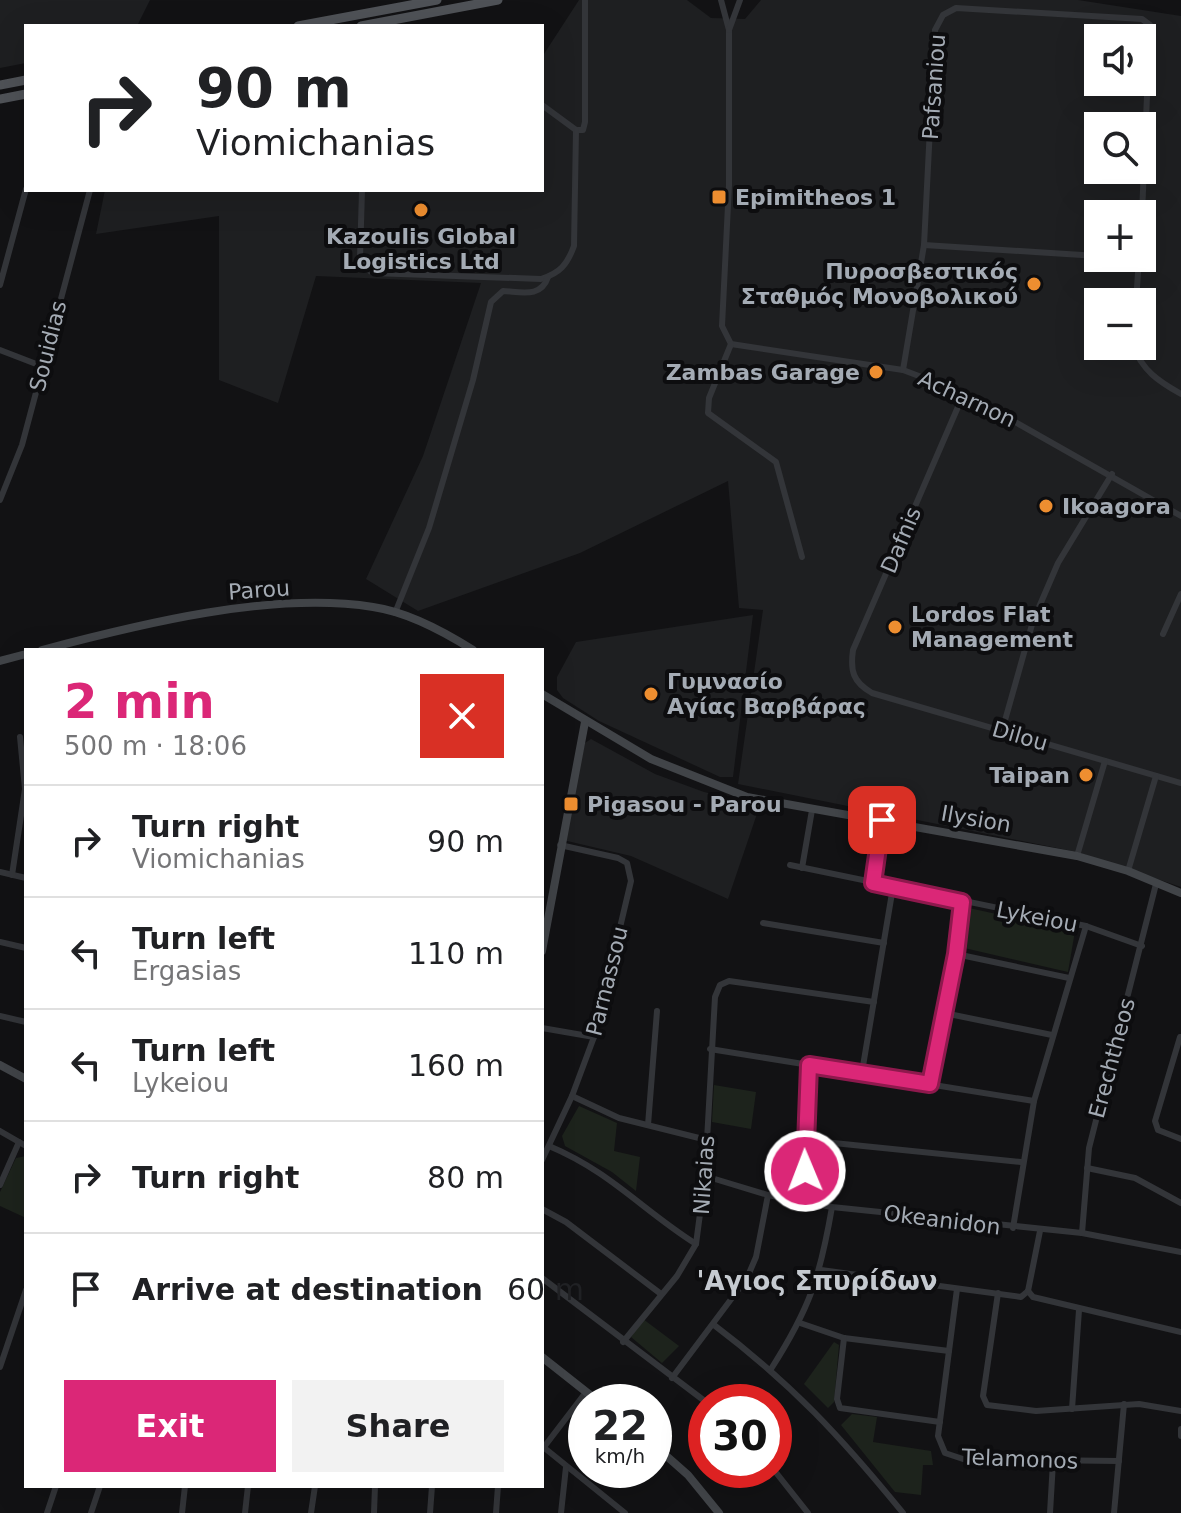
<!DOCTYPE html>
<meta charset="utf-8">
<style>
body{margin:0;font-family:"DejaVu Sans",sans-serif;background:#f2f2f2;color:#202124;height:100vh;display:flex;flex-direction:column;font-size:30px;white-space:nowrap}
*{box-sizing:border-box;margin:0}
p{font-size:26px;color:#757577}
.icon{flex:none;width:44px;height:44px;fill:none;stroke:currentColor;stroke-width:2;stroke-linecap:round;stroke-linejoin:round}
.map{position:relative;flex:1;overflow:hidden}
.sheet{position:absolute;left:24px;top:648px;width:520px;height:840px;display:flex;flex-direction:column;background:#fff;border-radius:0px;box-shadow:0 8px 32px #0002}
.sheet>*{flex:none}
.banner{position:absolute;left:24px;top:24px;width:520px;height:168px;border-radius:0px;box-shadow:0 8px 32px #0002;background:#fff;color:#202124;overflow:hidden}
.buttons{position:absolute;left:1084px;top:24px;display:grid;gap:16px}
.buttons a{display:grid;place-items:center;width:72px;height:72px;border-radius:0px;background:#fff;box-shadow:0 8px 32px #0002;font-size:40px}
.speed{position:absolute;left:568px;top:1384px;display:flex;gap:16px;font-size:40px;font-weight:700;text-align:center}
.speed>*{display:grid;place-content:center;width:104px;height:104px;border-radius:50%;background:#fff;box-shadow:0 8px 32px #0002;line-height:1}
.speed small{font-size:20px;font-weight:400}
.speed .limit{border:12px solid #d22;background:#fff;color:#111}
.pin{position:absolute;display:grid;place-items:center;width:68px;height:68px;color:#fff;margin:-34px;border-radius:16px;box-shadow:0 4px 12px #0006}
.me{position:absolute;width:88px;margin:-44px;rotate:359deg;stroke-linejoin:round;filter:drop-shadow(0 0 6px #0008)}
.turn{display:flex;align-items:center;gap:28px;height:168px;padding:0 40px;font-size:36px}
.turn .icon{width:104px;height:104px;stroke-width:2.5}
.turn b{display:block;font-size:56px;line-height:68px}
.round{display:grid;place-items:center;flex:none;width:84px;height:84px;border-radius:0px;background:#f2f2f2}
.headline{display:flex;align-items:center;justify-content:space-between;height:136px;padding:0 40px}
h1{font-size:48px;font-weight:700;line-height:60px;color:#db2777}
.cta{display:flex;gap:16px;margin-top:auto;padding:16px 40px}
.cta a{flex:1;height:92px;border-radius:0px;background:#db2777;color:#fff;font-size:32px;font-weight:700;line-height:92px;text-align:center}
.cta a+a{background:#f2f2f2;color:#202124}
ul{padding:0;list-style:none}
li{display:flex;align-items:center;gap:24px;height:112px;padding:0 40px;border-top:2px solid #e0e0e0}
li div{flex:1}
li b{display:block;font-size:30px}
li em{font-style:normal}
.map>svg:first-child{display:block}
</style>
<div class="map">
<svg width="1181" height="1513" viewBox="0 0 1181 1513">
<rect width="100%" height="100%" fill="#121214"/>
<g fill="#1e1f21" fill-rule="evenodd">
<polygon points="0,0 150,0 137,26 26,26 26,63 0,68"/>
<path d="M579 0H687L711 18 745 19 761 0H1078L1181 16V887L1077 852 738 784 763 610 739 608 728 481 580 553 418 611 366 579 423 456 481 283 316 276 278 403 219 380V216L96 234 105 190H542V57ZM1098 38H1142V82H1098ZM1098 126H1142V170H1098ZM1098 214H1142V258H1098ZM1098 302H1142V346H1098Z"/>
<polygon points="753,615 733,777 720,777 599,721 563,698 557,690 557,677 576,642"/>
<polygon points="591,739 655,774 704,792 760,805 728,899 631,856 563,840 585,743"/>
</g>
<g fill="#1d231c">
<polygon points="969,908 1075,931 1068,972 960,947"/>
<polygon points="714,1085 756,1092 751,1129 712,1122"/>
<polygon points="579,1106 617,1123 614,1151 640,1157 636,1191 612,1172 565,1146 562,1136"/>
<polygon points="26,1156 26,1218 0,1206 0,1192 16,1158"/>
<polygon points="643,1319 679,1346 662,1363 631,1337"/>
<polygon points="834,1342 839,1345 834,1402 828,1408 804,1384"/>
<polygon points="852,1414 877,1417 873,1442 931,1451 933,1465 923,1465 921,1495 895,1492 841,1425"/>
</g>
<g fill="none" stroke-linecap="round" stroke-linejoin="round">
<g stroke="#333539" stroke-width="6">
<polyline points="721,0 729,30 729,185 722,326 731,344"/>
<polyline points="729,30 740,0"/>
<polyline points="576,130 583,130 585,122 585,0"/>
<path d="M362 190 360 258 364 267 373 273 541 279C560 273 567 265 574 246L576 130 542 105"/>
<polyline points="924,245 1098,256"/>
<polyline points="1119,258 1139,260"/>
<polyline points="0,285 26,189"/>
<polyline points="1136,302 1139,258"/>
<polyline points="731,344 903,370 964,393 1181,516"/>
<polyline points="731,344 709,398 708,413 776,462 802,557"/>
<path d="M1133 346C1143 371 1158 381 1181 394"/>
<polyline points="0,350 44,367"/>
<polyline points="903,370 924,245 935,30 943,15 956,8 1142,19 1150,25 1142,214"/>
<path d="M964 393 853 650C850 671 853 682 872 693L1181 783"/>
<polyline points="0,500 22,445 90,190"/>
<path d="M395 613 429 528 473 380 491 302 503 291C522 292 541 298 548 277"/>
<polyline points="1163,634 1181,594"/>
<polyline points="1002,731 1033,621 1058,563 1112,474"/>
<polyline points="1077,856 1105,761"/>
<polyline points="790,865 1086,926 1142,946"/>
<polyline points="802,868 812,810"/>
<polyline points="1128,871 1156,776"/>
<polyline points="0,872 26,878"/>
<polyline points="12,875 25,789 20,737"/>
<polyline points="873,883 882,820"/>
<polyline points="763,923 884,943"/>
<polyline points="0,942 26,948"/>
<polyline points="956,954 1069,978"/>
<polyline points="944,1013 1052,1035"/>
<polyline points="0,1016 26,1022"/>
<polyline points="542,1028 594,1037"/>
<polyline points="1180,1037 1155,1121 1158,1130 1181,1139"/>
<polyline points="710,1049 1034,1101"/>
<polyline points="862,1072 893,887"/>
<polyline points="930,1084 956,954 962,902"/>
<polyline points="572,1096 619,1118 707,1140"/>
<polyline points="648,1125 657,1011"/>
<polyline points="0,1131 26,1146"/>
<polyline points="804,1140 1021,1162"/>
<path d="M549 1146C611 1172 642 1210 696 1244"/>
<polyline points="542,1160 572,1096 594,1037 631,881 627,863 618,858 560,845"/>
<polyline points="1087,1168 1135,1178 1181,1203"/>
<polyline points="705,1176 768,1195 832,1207 1082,1233 1181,1252"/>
<polyline points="0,1185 19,1142"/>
<polyline points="806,1203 804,1140 809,1065"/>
<polyline points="542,1209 566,1222 661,1294"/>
<polyline points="1013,1228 1034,1101 1086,926"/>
<polyline points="1082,1233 1089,1148 1156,884"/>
<polyline points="821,1270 1021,1297 1028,1291"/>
<polyline points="542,1278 706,1402"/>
<polyline points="957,1289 938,1436 945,1453 963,1459 1119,1461"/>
<polyline points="1028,1291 1033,1297 1181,1332"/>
<polyline points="1028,1291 1040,1231"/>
<polyline points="998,1293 983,1396 987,1405 1036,1411 1139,1404 1181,1411"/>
<polyline points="800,1323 844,1338 949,1351"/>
<path d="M714 1325C792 1384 841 1437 903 1513"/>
<polyline points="844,1338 837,1399 840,1408 940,1422"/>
<polyline points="623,1342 677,1276 696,1244 705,1176 715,997 720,985 729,981 874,1002"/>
<polyline points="0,1367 26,1290"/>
<path d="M771 1369C810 1308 820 1277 832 1207"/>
<polyline points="672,1378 747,1278 756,1257 768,1195"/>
<polyline points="1072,1409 1079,1310"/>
<polyline points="1181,1436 1181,1429"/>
<polyline points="542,1446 625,1513"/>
<polyline points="544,1447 586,1392"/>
<polyline points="774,1470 808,1513"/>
<polyline points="47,1513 56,1486"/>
<polyline points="91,1513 100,1486"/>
<polyline points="182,1513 185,1486"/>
<polyline points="245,1513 248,1486"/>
<polyline points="311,1513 315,1486"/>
<polyline points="374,1513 375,1486"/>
<polyline points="430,1513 432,1486"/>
<polyline points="496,1513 498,1486"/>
<polyline points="561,1513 566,1467"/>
<polyline points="1050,1513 1053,1462"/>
<polyline points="1114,1513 1124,1404"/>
</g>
<g stroke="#414448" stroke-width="8">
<path d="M42 650C140 624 272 591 373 607 408 612 443 631 473 650"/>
<polyline points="0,661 26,654"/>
<polyline points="542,694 651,759 747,797 1077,856 1128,871 1181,893"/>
<polyline points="542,951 585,722"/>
<polyline points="0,1065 26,1079"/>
<polyline points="542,1357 599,1402"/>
<polyline points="654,1445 688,1475 719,1513"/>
</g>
<g stroke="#4f5257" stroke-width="9">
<polyline points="298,26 437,0"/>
<polyline points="361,26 498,0"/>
<polyline points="0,85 26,80"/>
<polyline points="0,99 26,94"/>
</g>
</g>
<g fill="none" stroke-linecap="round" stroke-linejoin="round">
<defs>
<polyline id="route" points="805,1171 809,1065 930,1084 956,954 962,902 873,883 882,820"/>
</defs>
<use href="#route" stroke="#8e194d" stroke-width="20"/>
<use href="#route" stroke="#db2777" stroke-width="14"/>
</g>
<g fill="#ee8e30" stroke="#0d0d0f" stroke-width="3">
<rect x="711" y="189" width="16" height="16" rx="4"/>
<circle cx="421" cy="210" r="8"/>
<circle cx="1034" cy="284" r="8"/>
<circle cx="876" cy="372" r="8"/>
<circle cx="1046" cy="506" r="8"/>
<circle cx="895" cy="627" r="8"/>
<circle cx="651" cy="694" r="8"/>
<circle cx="1086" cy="775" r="8"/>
<rect x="563" y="796" width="16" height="16" rx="4"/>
</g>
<g text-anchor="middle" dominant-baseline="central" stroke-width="8" stroke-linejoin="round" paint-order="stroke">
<g font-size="22" fill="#a4abb4" stroke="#0d0d0f">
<text transform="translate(934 87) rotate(-86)">Pafsaniou</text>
<text transform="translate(48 346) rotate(-76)">Souidias</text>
<text transform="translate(967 399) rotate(25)">Acharnon</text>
<text transform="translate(901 540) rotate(-67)">Dafnis</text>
<text transform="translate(259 590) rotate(-4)">Parou</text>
<text transform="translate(1020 736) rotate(16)">Dilou</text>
<text transform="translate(976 819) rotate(10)">Ilysion</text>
<text transform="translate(1037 917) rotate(11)">Lykeiou</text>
<text transform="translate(607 981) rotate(-76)">Parnassou</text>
<text transform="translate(1112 1058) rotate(-75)">Erechtheos</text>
<text transform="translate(704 1175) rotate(-86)">Nikaias</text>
<text transform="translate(942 1220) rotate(7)">Okeanidon</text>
<text transform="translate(1020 1459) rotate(2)">Telamonos</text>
</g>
<g font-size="22" font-weight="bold" fill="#a4abb4" stroke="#0d0d0f" text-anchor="start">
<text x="735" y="197">Epimitheos 1</text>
<text x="421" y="236" text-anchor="middle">Kazoulis Global<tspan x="421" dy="25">Logistics Ltd</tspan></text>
<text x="1018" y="271" text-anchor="end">Πυροσβεστικός<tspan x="1018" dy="25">Σταθμός Μονοβολικού</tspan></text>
<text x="860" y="372" text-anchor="end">Zambas Garage</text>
<text x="1062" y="506">Ikoagora</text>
<text x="911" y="614">Lordos Flat<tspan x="911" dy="25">Management</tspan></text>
<text x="667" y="681">Γυμνασίο<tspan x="667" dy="25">Αγίας Βαρβάρας</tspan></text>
<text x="1070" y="775" text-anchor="end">Taipan</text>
<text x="587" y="804">Pigasou - Parou</text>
</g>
<g font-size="26" font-weight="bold" fill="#c5cad0" stroke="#0d0d0f">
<text x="817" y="1281">'Αγιος Σπυρίδων</text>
</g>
</g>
</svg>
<div class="buttons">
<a><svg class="icon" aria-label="sound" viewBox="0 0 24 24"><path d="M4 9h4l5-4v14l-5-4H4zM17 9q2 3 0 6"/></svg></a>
<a><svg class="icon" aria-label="search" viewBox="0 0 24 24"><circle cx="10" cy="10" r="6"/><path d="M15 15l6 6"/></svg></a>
<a>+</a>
<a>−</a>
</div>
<div class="speed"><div>22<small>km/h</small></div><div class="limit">30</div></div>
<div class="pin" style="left:882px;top:820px;background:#d93025"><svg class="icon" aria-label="arrive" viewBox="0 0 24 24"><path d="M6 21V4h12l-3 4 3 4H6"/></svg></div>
<svg class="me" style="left:805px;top:1171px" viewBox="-20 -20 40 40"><circle r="17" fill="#db2777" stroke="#fff" stroke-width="3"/><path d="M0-11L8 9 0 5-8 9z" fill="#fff"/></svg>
<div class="banner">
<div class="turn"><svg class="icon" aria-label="right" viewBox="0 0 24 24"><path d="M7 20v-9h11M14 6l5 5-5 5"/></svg><div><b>90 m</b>Viomichanias</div></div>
</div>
<section class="sheet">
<div class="headline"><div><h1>2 min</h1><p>500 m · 18:06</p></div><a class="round" style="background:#d93025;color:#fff"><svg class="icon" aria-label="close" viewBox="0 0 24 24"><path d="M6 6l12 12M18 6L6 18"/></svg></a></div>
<ul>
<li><svg class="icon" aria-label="right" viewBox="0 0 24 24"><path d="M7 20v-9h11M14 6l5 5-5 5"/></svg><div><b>Turn right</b><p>Viomichanias</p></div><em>90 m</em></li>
<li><svg class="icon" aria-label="left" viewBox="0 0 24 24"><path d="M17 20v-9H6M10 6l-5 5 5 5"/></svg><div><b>Turn left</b><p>Ergasias</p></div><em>110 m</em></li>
<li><svg class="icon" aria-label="left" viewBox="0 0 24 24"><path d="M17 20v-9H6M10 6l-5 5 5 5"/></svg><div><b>Turn left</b><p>Lykeiou</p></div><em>160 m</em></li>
<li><svg class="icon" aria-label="right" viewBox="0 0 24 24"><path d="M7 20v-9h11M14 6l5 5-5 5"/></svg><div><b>Turn right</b></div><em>80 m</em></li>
<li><svg class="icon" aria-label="arrive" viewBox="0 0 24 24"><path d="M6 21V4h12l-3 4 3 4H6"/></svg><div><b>Arrive at destination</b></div><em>60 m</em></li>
</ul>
<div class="cta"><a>Exit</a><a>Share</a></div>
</section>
</div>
